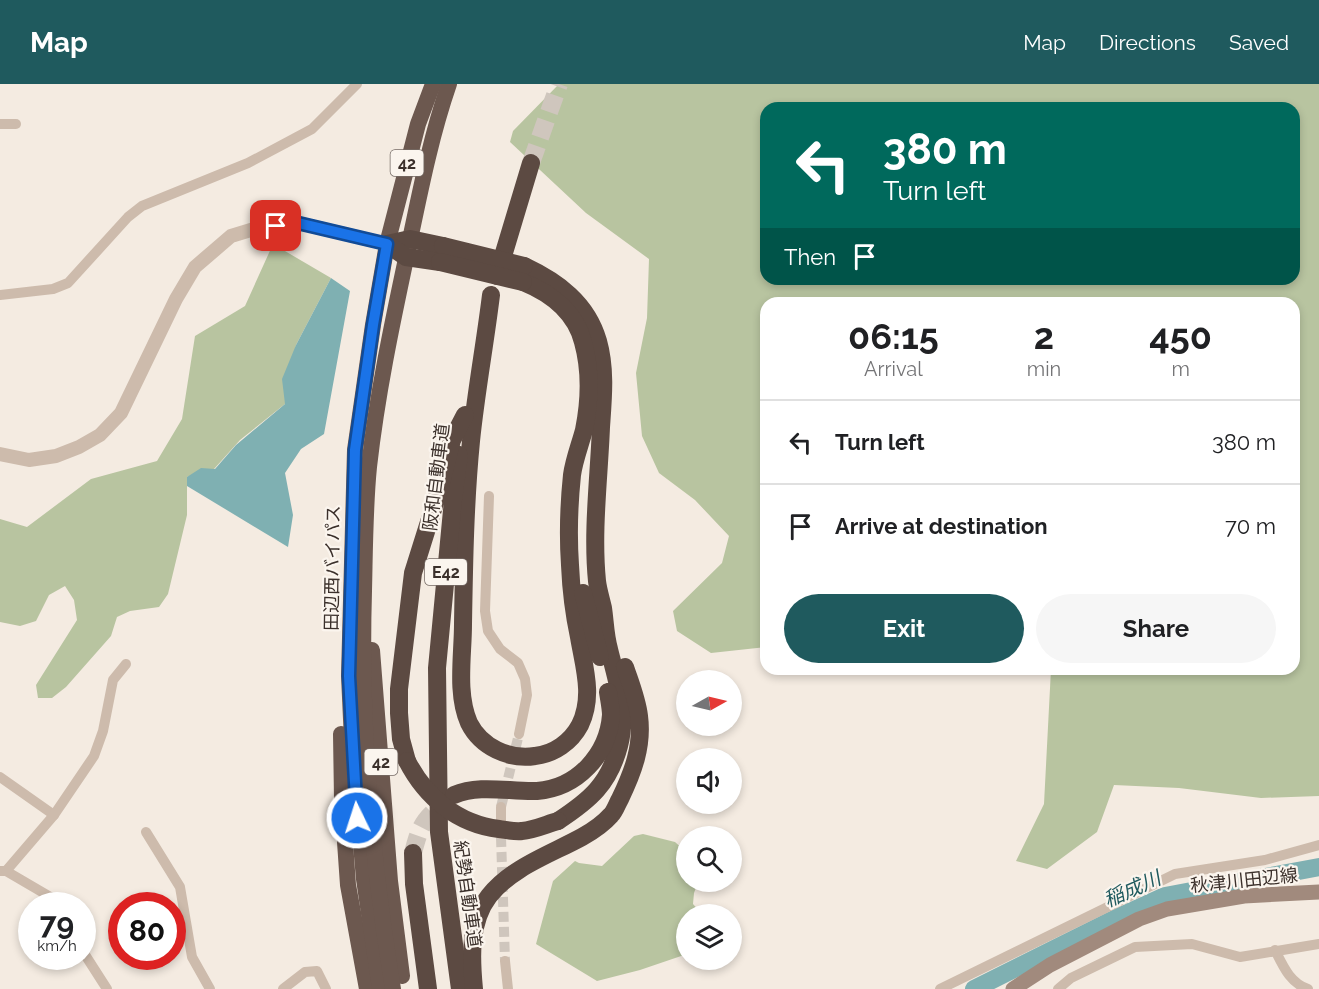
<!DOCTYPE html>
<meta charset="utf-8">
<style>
body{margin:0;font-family:Raleway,"Noto Sans JP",sans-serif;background:#f6f6f6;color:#202124;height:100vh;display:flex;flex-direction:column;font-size:22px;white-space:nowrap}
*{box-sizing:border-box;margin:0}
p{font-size:20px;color:#757577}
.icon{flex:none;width:33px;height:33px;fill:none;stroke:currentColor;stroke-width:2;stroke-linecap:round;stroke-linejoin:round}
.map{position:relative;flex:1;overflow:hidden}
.panel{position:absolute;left:760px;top:213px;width:540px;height:378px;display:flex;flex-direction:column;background:#fff;border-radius:18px;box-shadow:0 3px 9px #0003}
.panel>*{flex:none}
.top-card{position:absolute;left:760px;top:18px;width:540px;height:183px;border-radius:18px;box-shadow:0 3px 9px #0003;background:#00695c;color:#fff;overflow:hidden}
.needle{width:39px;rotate:82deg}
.fabs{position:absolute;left:676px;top:586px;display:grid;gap:12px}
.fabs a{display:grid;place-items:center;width:66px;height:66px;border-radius:50%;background:#fff;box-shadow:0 3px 9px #0003;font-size:30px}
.speed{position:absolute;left:18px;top:808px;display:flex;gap:12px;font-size:30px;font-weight:700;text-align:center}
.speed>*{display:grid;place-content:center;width:78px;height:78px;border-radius:50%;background:#fff;box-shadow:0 3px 9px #0003;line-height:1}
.speed small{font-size:15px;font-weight:400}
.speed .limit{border:9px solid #d22;background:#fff;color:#111}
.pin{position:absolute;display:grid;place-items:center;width:51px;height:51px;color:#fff;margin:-26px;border-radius:12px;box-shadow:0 3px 9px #0006}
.me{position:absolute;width:66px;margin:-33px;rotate:356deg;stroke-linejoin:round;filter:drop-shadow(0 0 4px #0008)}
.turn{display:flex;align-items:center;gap:21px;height:126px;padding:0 24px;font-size:27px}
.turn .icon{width:78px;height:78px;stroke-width:2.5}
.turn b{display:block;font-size:42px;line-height:51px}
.then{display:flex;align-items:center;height:57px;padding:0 24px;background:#0003;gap:12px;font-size:22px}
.eta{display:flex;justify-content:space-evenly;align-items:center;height:102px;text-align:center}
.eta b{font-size:36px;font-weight:700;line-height:42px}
.button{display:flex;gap:12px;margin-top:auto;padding:12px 24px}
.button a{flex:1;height:69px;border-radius:36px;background:#1f5a5e;color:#fff;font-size:24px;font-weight:700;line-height:69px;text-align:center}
.button a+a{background:#f6f6f6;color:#202124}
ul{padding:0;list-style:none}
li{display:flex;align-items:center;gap:18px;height:84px;padding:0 24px;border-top:2px solid #e0e0e0}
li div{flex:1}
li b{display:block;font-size:22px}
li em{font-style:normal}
header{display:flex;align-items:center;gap:36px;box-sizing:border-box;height:84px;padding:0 30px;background:#1f5a5e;color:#fff}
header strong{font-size:28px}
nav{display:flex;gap:33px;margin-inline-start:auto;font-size:21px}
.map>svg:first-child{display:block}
</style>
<header>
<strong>Map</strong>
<nav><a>Map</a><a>Directions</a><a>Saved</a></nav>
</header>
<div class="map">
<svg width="1319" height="905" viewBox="0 0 1319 905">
<rect width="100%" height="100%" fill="#f4ebe1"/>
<g fill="#b8c4a0" fill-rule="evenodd">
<path d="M559 0H1319V712L1261 714 1179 704 1114 701 1097 748 1047 785 1016 777 1044 720 1051 585H1294V219H766V563L711 569 677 547 673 527 722 479 729 452 695 416 659 389 642 352 636 289 647 234 649 175 586 129 510 58 513 47ZM766 24H1294V195H766Z"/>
<polygon points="273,160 331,194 296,261 285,320 240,356 214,385 187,393 187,431 168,510 159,523 130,527 117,533 111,552 66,603 52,614 38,614 36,601 77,536 74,516 65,502 49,511 36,537 20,542 0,538 0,435 27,443 91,395 157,377 182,335 195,252 245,222"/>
<polygon points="643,750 675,758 686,768 687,798 698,798 694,809 693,820 701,829 730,831 687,831 687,870 640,886 597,897 536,860 553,797 575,777 579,779 602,782 634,752"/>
</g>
<polygon fill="#7fb0b2" points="331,194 350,207 324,350 301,365 285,389 293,431 288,463 187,402 187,393 201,384 215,385 236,361 285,320 282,295 296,261"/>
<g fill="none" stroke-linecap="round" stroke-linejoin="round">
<polyline stroke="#7fb0b2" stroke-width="18" points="974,905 1108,838 1165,812 1319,783"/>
<g stroke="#cfc6bd" stroke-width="10" stroke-dasharray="10 5" stroke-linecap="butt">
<polyline points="501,723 519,650"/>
<polyline points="501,753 505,877"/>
</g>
<g stroke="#cfc6bd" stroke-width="18" stroke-dasharray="18 9" stroke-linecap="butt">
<polyline points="531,79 559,0"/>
<path d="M413 769C420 741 424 734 447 717"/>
</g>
<g stroke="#cdbbac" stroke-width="10">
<polyline points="0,40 16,40"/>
<polyline points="0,211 53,205 68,199 128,133 142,122 248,79 312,45 357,0"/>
<polyline points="489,412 485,527 488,547 500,565 518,579 525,595 527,611 519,650"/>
<polyline points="0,693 54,731"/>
<polyline points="146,748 180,803 192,873 210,905"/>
<polyline points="501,750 501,723"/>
<polyline points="0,787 6,787 59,818 61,822"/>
<polyline points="6,787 54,731 94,672 103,647 113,596 126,580"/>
<polyline points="82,866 107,905"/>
<path d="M1275 866C1283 882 1290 899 1308 905"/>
<polyline points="505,877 508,905"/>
<polyline points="283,905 305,888 317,887 326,905"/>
<polyline points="940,905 1175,790 1265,776 1319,761"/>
<polyline points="1058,905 1071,894 1135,863 1192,860 1240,873 1319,860"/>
</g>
<polyline stroke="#cdbbac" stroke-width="14" points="0,370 29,376 56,372 79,363 100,351 121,329 176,215 195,183 231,152 254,145 298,139 387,160"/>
<polyline stroke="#a18a7d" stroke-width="15" points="1013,905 1050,881 1139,835 1167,825 1244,812 1319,808"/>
<g stroke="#6c584f" stroke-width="16">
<polyline points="372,566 390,797 402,892"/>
<polyline points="341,650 342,715 348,801 367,905"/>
<polyline points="380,905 364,795 352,657 349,592 355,366 373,241 387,160 418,40 433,0"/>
<path d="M393 905C371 773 360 641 364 507 365 465 365 423 369 383 377 311 392 240 407 170 419 113 430 55 449 0"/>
</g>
<g stroke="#5c4a42" stroke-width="18">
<polyline points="387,160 410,155 443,162"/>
<polyline points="387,160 406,173 440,178"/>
<path d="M524 182C558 198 587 219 598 257 606 285 603 315 601 343 599 394 592 447 597 497 598 506 601 515 603 524 605 537 605 551 609 565 617 598 628 628 619 662 609 700 590 716 558 737"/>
<polyline points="497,192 531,79"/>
<path d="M491 211C485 260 476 308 471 357 465 418 464 479 463 540 463 572 456 609 469 639 481 663 509 676 535 672 554 670 571 658 580 641 594 612 584 583 579 553 574 530 571 504 570 481 568 452 569 420 572 391 574 376 580 361 584 346 590 316 591 287 583 258 575 227 550 209 523 198"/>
<polyline points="459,371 453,416 437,584 439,748 460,905"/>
<polyline points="583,509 600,573"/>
<polyline points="407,677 401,655 399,629 399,605 413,489 440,403 452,356 465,331"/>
<path d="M454 711C480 700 509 708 537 707 577 704 608 671 611 631 611 624 609 615 608 608"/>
<polyline points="413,769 414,800 428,905"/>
<path d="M474 905C471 874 469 838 489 812 512 783 551 770 582 753 591 748 604 739 611 731 615 727 617 720 620 715 633 688 643 662 639 632 637 615 630 598 625 583"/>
</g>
<g stroke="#5c4a42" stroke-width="18">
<polyline points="443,162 524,182"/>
<polyline points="440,178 523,198"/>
<path d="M407 677C426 714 458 740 499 745 507 746 515 748 522 747 534 746 547 740 558 737"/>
</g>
</g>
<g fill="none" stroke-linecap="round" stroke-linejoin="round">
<defs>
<polyline id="route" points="276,142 298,139 387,160 373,241 355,366 349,592 357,734"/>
</defs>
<use href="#route" stroke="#114b97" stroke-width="15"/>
<use href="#route" stroke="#1a73e8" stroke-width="10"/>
</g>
<g text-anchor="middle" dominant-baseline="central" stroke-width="4.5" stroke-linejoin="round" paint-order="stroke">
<g fill="#fbf5ee" stroke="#756b66" stroke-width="1.5">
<rect x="390.5" y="66" width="33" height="26" rx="4.5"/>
<rect x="425" y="475" width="42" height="26" rx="4.5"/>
<rect x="364.5" y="665" width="33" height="26" rx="4.5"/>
</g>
<g font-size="16" font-weight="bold" fill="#3b302b">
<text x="407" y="79">42</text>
<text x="446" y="488">E42</text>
<text x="381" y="678">42</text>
</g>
<g font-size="18" fill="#3b302b" stroke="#fbf5ee">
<text transform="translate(436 393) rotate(-83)">阪和自動車道</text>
<text transform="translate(332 484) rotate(-89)">田辺西バイパス</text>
<text transform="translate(1244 796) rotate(-6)">秋津川田辺線</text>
<text transform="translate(468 810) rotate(82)">紀勢自動車道</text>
</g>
<g font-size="20" font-style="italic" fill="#1f5a5e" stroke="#fbf5ee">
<text transform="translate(1132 805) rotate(-24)">稲成川</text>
</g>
</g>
</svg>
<div class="fabs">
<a><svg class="needle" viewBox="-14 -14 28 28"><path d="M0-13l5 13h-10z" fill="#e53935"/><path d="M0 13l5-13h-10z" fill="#757577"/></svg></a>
<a><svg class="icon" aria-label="sound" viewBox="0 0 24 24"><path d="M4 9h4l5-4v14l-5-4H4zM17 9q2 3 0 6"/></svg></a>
<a><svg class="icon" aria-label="search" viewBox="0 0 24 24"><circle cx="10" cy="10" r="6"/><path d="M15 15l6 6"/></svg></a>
<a><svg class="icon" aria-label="layers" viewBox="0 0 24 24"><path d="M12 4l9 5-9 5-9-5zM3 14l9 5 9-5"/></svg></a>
</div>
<div class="speed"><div>79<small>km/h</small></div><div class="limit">80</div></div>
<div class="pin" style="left:276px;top:142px;background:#d93025"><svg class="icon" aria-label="arrive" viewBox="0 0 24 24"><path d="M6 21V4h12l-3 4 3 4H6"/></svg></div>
<svg class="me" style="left:357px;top:734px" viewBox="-20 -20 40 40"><circle r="17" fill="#1a73e8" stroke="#fff" stroke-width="3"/><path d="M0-11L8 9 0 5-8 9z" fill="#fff"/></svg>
<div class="top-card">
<div class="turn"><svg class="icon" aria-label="left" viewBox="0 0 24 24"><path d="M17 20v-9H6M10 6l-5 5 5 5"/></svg><div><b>380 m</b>Turn left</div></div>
<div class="then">Then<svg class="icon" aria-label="arrive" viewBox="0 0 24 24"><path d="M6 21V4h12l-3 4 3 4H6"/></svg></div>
</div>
<section class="panel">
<div class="eta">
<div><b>06:15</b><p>Arrival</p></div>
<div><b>2</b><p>min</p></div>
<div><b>450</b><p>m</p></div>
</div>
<ul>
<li><svg class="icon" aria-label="left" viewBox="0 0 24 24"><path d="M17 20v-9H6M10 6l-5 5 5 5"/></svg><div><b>Turn left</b></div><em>380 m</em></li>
<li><svg class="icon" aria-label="arrive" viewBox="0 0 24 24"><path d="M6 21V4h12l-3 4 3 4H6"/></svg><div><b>Arrive at destination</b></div><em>70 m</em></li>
</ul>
<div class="button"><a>Exit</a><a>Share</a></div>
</section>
</div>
